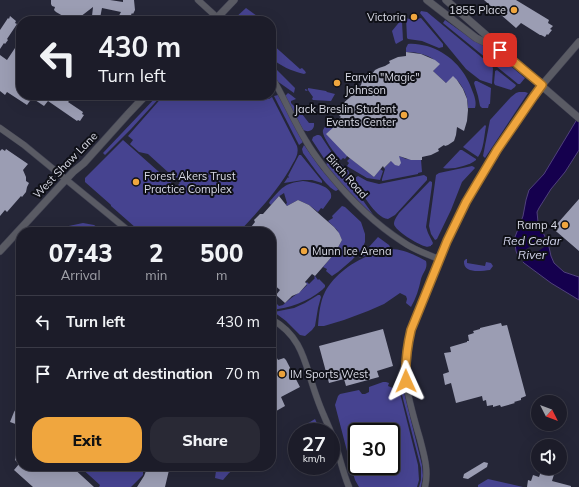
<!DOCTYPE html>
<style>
body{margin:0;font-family:Mulish,sans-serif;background:#292935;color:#f1f3f6;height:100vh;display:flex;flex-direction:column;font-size:15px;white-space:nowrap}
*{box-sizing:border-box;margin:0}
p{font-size:13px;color:#a0a1a8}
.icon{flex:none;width:22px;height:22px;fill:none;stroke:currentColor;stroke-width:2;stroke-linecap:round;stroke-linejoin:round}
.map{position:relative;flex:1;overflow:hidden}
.details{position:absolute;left:16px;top:227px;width:260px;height:244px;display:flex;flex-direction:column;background:#1c1c29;border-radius:16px;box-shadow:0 4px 16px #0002,0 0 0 1px #3a3a46}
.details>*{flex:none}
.banner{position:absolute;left:16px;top:16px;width:260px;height:84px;border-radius:16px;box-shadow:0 4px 16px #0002,0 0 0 1px #3a3a46;background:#1c1c29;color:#f1f3f6;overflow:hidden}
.needle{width:26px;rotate:132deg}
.fabs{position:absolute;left:531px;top:395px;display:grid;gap:8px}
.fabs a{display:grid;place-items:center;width:36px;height:36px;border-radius:50%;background:#1c1c29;box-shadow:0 4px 16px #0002,0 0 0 1px #3a3a46;font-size:20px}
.speed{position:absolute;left:288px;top:423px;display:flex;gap:8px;font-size:20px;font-weight:700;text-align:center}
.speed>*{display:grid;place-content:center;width:52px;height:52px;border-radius:50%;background:#1c1c29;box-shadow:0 4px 16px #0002,0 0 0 1px #3a3a46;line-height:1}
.speed small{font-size:10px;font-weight:400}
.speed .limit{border:2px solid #111;border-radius:6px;background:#fff;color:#111}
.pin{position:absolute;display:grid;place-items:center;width:34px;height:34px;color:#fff;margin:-17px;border-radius:8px;box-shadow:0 2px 6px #0006}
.me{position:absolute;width:44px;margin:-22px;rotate:359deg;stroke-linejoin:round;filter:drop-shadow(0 0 3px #0008)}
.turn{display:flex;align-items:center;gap:14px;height:84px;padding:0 16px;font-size:18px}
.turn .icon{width:52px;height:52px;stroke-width:2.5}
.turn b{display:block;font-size:28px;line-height:34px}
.eta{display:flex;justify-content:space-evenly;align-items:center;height:68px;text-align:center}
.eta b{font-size:24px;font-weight:800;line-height:28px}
.button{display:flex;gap:8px;margin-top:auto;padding:8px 16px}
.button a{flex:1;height:46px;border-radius:16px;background:#f0a63e;color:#111;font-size:16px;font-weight:800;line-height:46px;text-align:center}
.button a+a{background:#292935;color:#f1f3f6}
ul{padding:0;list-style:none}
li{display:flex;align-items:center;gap:12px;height:52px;padding:0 16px;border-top:1px solid #3a3a46}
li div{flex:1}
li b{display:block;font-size:15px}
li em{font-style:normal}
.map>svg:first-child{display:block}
</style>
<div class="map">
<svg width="579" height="487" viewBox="0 0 579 487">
<rect width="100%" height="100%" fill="#252637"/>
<g fill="#464390" fill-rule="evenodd">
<polygon points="246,8 257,16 258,21 233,21 234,19"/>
<polygon points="421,11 427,12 491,65 493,68 492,84 480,80 466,69 420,13"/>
<polygon points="406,18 413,20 421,18 443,44 443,47 439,48 422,41 408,39 407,38"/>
<polygon points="401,20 402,22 403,40 396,44 395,42 392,31"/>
<path d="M445 20C461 32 479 42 495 54 506 61 515 70 525 78L520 84H518L443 23Z"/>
<path d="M271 43 300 69 302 68 305 71 306 73 304 74C291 71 281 66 271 58Z"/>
<path d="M408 44C414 43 421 45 427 46 448 52 465 69 472 90 474 95 477 102 475 108H468C468 97 464 88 457 80L446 83 433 71 439 64C430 55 419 52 406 52V48Z"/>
<polygon points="271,64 295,88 294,93 277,81 271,71"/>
<polygon points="497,70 516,85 515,87 511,90 495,85 494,83 495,72 495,71"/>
<polygon points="475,81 477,81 491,88 490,104 489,104 488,108 482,108 480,106 478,96 474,83"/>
<polygon points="308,88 326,91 327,92 335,94 331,101 313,100 312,99 313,97 308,90 306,91 305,90 305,89 308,90"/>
<polygon points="519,92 525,92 528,93 485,158 483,156 490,120 511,97 516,93"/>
<path d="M288 93 291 95 296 99 291 101V103L302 114 309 123H314C315 130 309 133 303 130L285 96Z"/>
<polygon points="158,95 162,95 131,129 105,155 103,153"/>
<path d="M164 95H267V98L269 99 272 97 297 146C299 153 296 158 293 163 279 190 259 210 239 232H145L138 226 136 228 111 206V205L110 204 85 182V178L123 140 176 187 180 183 148 154 139 152 131 145 130 144 133 140 128 136Z"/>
<polygon points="278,95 303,142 299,145 274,96"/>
<path d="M329 123H331L334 126 348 155 345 159 343 158 341 160C336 155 321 136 323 130 324 127 327 125 329 123Z"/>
<path d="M485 125 486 126C484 136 484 149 478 157L463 147Z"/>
<path d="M317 135H319L321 136 332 153 337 161 348 170 357 192 374 216C357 200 341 184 326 165L327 163 312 140 313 137Z"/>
<path d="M304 145 321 169 339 189 336 191C328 189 309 161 303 153L302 149Z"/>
<path d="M462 150 476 159V160C469 166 451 170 443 168L460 150Z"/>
<polygon points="395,154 406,159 421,160 422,172 418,173 418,174 382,181 382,179 385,169 384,168 391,161"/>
<polygon points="299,155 301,155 322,181 322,183 312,180 303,180 284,183 288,177 289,178 289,177 288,176"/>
<polygon points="350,158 374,177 380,169 383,171 380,180 367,178 350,168 347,166 349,163 347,161"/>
<polygon points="472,166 474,167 475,168 462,182 451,210 437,239 435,240 431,234 429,226 436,175 439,173"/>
<path d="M424 175 427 177V180L395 215 388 219C375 218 359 189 355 178L358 176 367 181 379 184Z"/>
<path d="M303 181C312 182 334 186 331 198L323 209 321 208 318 212 309 205 298 200 287 206 286 204 287 203 284 193 278 197 271 205 269 203 270 201C282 188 284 183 303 181Z"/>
<path d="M430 181 432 182V185L426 227 428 233 433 243 432 245H431V246C427 247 427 247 424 246 418 244 395 231 394 224 394 220 397 216 399 213Z"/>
<polygon points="342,206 345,207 361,222 365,234 365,242 362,249 352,260 338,272 332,276 326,271 327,269 323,267 335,253 342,240 337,230 328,221 333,218 332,216"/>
<polygon points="83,223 94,225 104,232 93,232 83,230 73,232 55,232 64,227"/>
<polygon points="378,237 389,245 390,247 374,252 359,258"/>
<path d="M391 249C403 249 415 255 426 261 428 269 423 272 421 279 419 289 416 298 411 307L406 303 407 299 406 296 400 293 384 304 368 311 344 320 324 326H318C319 314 320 302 325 292 337 269 367 253 391 249Z"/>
<path d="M466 259H467V263L485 266 486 262 491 263 493 266 490 270C481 271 463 274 464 261Z"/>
<path d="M315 276 318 280 319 279 325 285V287L322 290C307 302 290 308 271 310V302L273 300 279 306 283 305C291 297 300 293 307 285L306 283 307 282 309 284 315 278 314 277Z"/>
<polygon points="318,295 320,295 321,297 318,308 315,326 312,330 305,336 300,335 286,321 274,312 294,308 305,303"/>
<polygon points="401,378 402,379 405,396 422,465 423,476 421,487 419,487 421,480 421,468 401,391 400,379"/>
<path d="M383 382H386L389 383 388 386 395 389 397 388 401 397 418 465 419 480 417 487H359L355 480 348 455 350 454 349 451H347L335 405 338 396 340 394 359 390 362 394H365L369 392V387ZM357 432H391V466H357Z"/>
<polygon points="315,419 321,432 297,432 297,437 295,434 296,432 295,432 295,431"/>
<polygon points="79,466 139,466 143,470 143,475 131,487 99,487 100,485"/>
<polygon points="229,466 239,466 229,473 223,480 215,478 216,471"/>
<polygon points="488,479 523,487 478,487 478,485"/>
</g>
<polygon fill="#15004e" stroke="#50417c" points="579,116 579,150 565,172 551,189 539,208 537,212 538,222 541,227 549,247 551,256 554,263 564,272 579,277 579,300 551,283 524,263 519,258 516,251 515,244 515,237 523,216 526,200 529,190 544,174"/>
<polygon fill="#252637" points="547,235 550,243 521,263 517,259 516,256"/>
<g fill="#9b9db3">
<polygon points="51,0 110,0 123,2 123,0 134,0 135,10 133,14 132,13 128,21 116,21 121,12 102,8 100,18 92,16 93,7 80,17 78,17 75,15 74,18 71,18 63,16 56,12 54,10 55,7 52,6 51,4"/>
<polygon points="484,0 516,0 549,20 548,23 553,26 550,29 552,30 548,35 547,34 545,37 541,35 540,35 521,23 516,28"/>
<polygon points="10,16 16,21 15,23 17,24 7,39 8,40 5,44 4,43 0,49 0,30 8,18 9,19"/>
<polygon points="15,48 21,52 21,95 57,95 64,100 65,98 69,101 68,102 83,112 82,114 84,115 80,121 78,120 77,121 48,101 44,106 32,98 27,105 7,92 5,95 0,91 0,55 7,60"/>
<polygon points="406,52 421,54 435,60 440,64 433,71 446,83 453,76 457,80 463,89 467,99 468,110 467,121 464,131 457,127 456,135 454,141 448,145 445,146 444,145 438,149 439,151 431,155 422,157 422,160 411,160 399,156 401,163 399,166 395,165 391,161 384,168 383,166 374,177 347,156 326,134 337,124 335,123 341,117 338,114 344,108 341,105 355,93 361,85 364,75 371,79 372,74 375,70 379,68 385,66 390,63 389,61 398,57 406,56"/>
<polygon points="2,149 5,151 6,149 28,164 23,170 26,177 26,181 29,183 27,187 26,192 22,197 21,196 7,212 5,210 0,216 0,151"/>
<polygon points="279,196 287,206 298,200 309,205 334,227 339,233 342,240 335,253 315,276 312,274 305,282 307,284 299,293 292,296 285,303 276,295 280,290 271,282 271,232 247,232 255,222 254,220 260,214 263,214"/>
<polygon points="579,199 579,251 550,226 554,222 557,224"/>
<polygon points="501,323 502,326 507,325 526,396 521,398 521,400 514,402 515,403 501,407 500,405 493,407 493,405 487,406 486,400 483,401 482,396 456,403 451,383 445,385 443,374 449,372 444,353 451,352 450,347 467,342 467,341 469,341 468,335 474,333 473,331 480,329 480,328"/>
<polygon points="383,329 393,366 377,371 379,377 346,386 344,379 329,383 319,346"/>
<polygon points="271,347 278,360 284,358 286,360 300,387 281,397 285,406 271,414"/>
<polygon points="21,401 21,426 10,422 14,412"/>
<polygon points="19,428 21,429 21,466 71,466 94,487 33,487 14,470 19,464 15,460 16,444"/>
<polygon points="484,462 488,463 487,467 468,479 463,478 464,474"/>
<polygon points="146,466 170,466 165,487 137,487 144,476 146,471"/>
<polygon points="542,468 556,468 552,481 571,486 571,487 527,487 528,480 531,481 533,475 539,477"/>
</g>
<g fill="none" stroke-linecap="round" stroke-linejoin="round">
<defs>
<g id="minor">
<polyline points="198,0 221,21"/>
<path d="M271 76C284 97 293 120 306 141 312 152 320 162 327 171 348 197 375 224 403 242 414 250 427 254 439 259"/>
<polyline points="0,128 24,145 130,232"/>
<path d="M271 319C304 337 305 366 317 398 322 413 330 428 335 443 340 458 343 473 349 487"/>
<path d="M425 487C429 470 424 455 420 439 415 422 410 405 407 388 403 368 406 348 411 330L447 241 466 202 497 151 534 96 542 85"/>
</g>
<g id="tertiary">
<polyline points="427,0 476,38 496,48"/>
<polyline points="446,0 486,35 500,50 579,118"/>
<polyline points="214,21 234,0"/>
<polyline points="542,85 579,42"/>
<polyline points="0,251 59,187 73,172 84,163 128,114 146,95"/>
</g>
</defs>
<use href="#minor" stroke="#424353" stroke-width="7"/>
<use href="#tertiary" stroke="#424353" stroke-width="8"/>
<use href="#minor" stroke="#5a5b64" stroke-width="6"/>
<use href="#tertiary" stroke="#5a5b64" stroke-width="7"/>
</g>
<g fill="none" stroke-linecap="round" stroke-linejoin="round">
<defs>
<path id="route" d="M406 381C405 363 407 347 411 330L447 241 466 202 497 150 534 96 542 85 500 50"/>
</defs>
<use href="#route" stroke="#9c6c28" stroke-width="10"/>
<use href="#route" stroke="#f0a63e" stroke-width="7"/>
</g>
<g fill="#f0a63e" stroke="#0f1017" stroke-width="1.5">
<circle cx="514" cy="10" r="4"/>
<circle cx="414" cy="17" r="4"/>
<circle cx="337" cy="83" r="4"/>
<circle cx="404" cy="115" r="4"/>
<circle cx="136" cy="182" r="4"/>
<circle cx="565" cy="225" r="4"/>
<circle cx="304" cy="251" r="4"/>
<circle cx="282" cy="374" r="4"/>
</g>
<g text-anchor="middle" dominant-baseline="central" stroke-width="4" stroke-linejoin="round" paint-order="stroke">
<g font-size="11" fill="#d9dae6" stroke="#0f1017" text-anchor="end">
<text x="506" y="10">1855 Place</text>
<text x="406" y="17">Victoria</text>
<text x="345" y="77" text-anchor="start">Earvin "Magic"<tspan x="345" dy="13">Johnson</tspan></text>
<text x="396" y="109">Jack Breslin Student<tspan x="396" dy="13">Events Center</tspan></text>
<text x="144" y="176" text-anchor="start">Forest Akers Trust<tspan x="144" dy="13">Practice Complex</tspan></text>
<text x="557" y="225">Ramp 4</text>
<text x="312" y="251" text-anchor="start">Munn Ice Arena</text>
<text x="290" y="374" text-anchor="start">IM Sports West</text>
</g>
<g font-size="11" fill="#d9dae6" stroke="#0f1017">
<text transform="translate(65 165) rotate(-46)">West Shaw Lane</text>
<text transform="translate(347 176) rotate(48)">Birch Road</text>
</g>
<g font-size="12" font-style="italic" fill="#d2d4eb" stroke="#0f1017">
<text x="532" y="240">Red Cedar<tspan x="532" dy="14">River</tspan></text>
</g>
</g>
</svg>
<div class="fabs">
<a><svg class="needle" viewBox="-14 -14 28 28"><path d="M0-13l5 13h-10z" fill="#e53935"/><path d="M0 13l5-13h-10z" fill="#a0a1a8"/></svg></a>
<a><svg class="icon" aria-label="sound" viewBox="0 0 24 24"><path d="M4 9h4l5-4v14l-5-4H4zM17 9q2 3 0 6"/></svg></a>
</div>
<div class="speed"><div>27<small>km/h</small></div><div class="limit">30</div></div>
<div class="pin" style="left:500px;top:50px;background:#d93025"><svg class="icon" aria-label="arrive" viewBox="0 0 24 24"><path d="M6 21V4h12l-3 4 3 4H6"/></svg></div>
<svg class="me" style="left:406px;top:381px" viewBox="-20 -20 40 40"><path d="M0-17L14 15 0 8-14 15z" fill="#f0a63e" stroke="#fff" stroke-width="4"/></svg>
<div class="banner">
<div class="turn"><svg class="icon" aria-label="left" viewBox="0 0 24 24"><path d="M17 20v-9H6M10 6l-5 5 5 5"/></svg><div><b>430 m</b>Turn left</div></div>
</div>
<section class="details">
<div class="eta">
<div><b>07:43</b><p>Arrival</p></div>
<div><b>2</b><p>min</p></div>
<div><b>500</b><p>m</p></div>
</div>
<ul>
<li><svg class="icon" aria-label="left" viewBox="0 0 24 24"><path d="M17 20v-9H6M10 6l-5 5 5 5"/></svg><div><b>Turn left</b></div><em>430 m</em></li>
<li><svg class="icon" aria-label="arrive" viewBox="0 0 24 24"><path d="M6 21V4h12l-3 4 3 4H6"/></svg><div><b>Arrive at destination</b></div><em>70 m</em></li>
</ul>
<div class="button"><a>Exit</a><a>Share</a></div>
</section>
</div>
